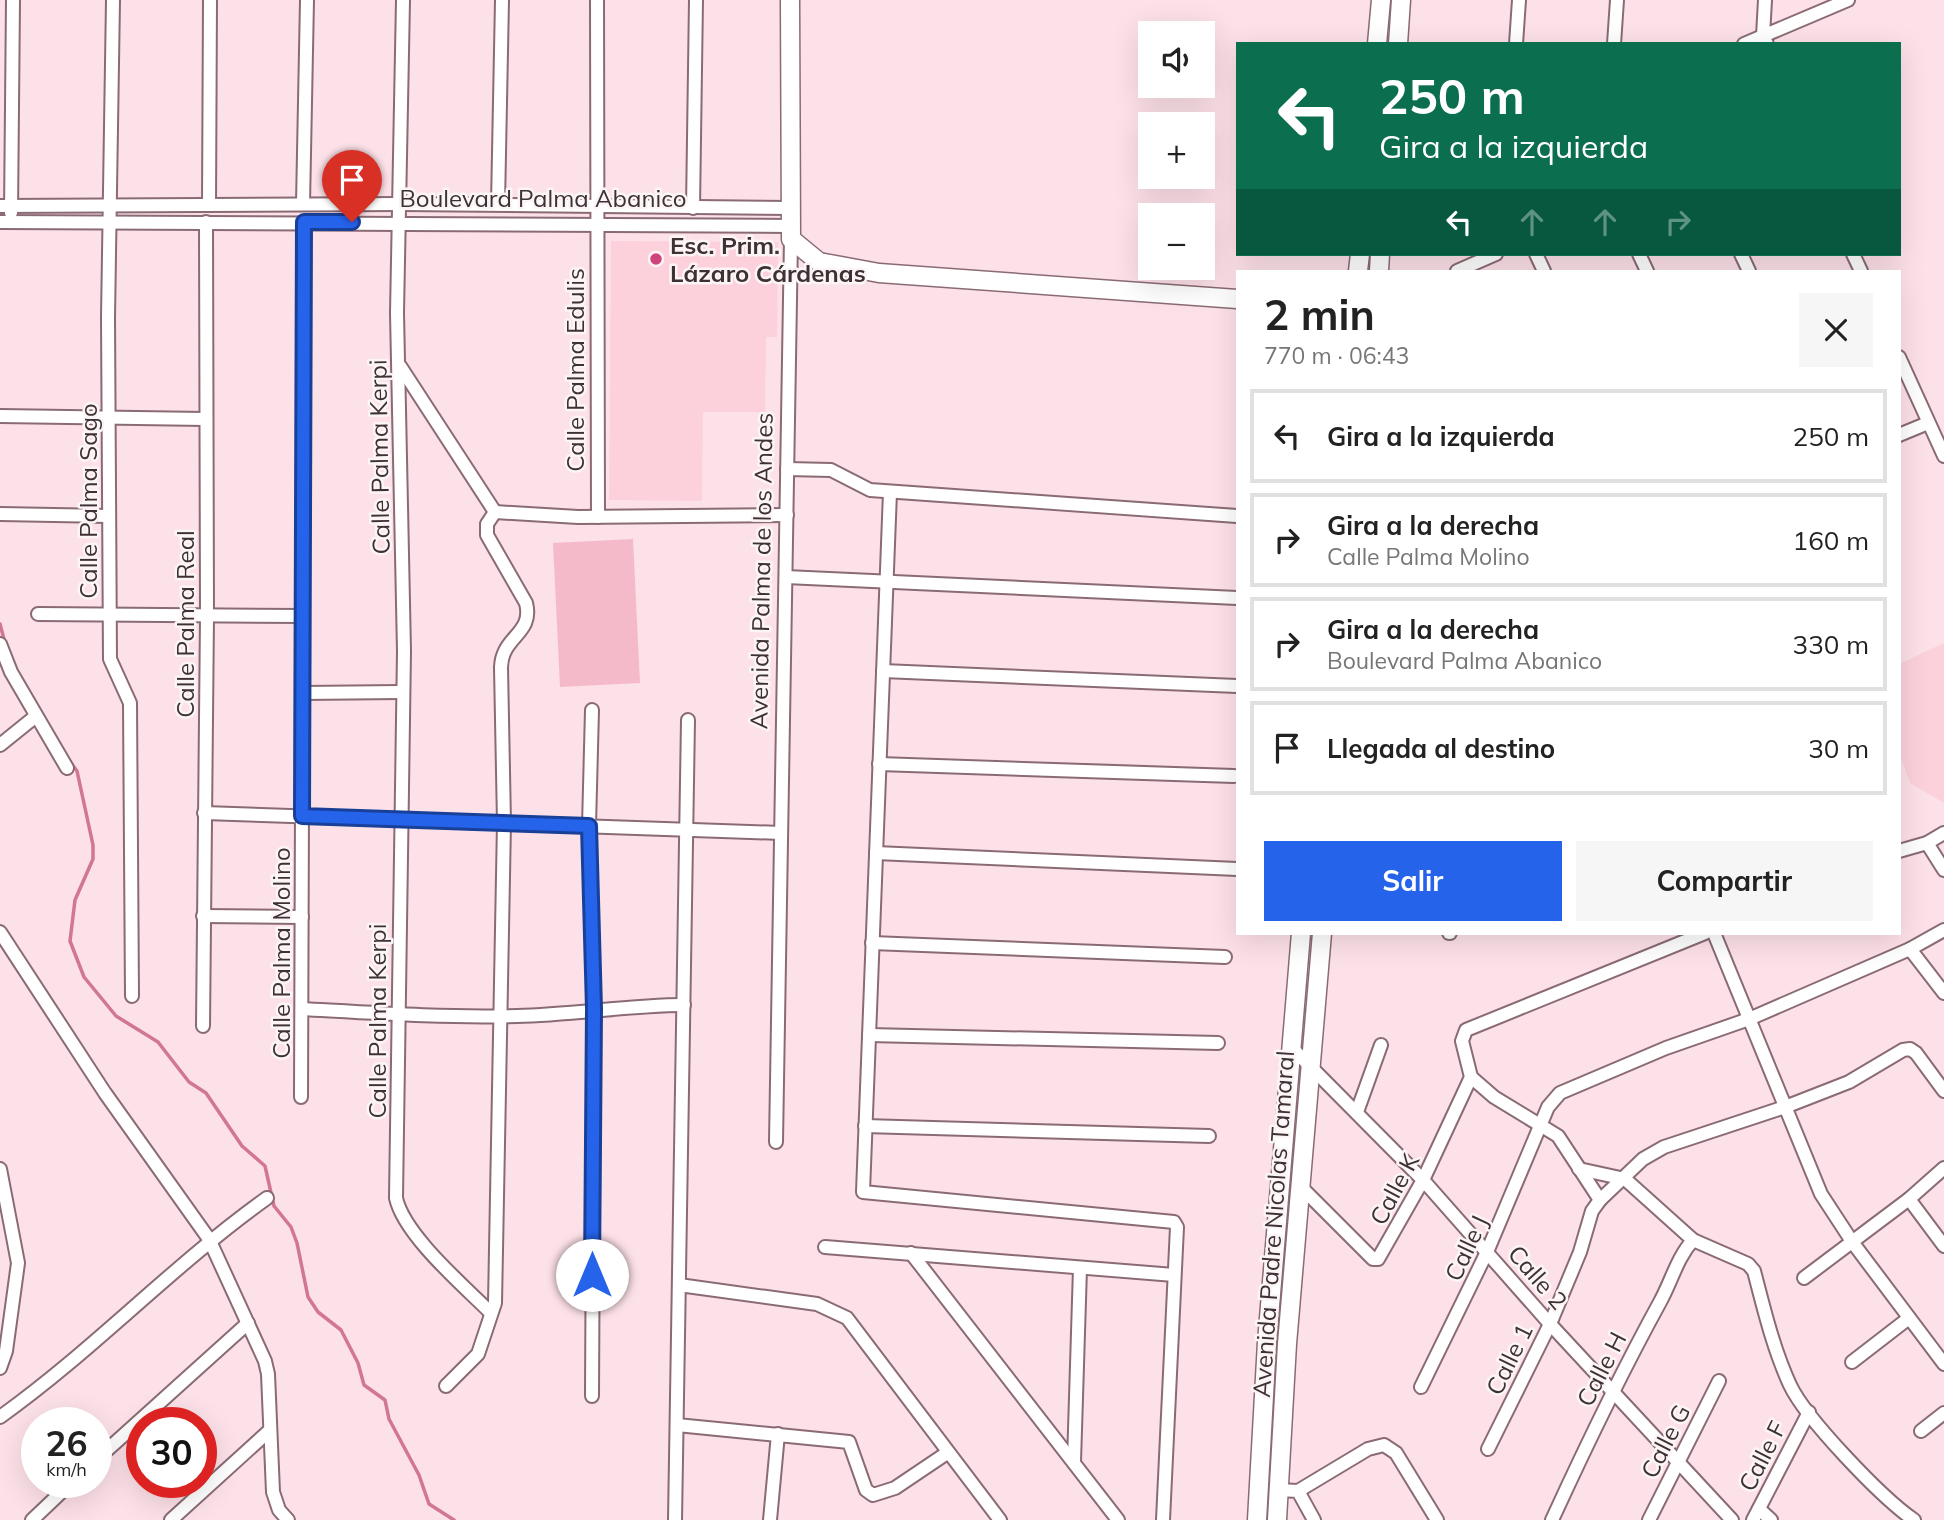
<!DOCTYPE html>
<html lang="es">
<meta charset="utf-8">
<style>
body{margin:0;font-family:Mulish,sans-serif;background:#f6f6f6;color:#222;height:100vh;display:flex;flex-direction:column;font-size:26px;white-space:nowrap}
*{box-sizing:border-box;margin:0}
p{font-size:23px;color:#767676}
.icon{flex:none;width:38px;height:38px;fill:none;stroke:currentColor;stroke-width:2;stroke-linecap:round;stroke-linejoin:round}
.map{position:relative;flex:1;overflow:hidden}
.sheet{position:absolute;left:1236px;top:270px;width:665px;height:665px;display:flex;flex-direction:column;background:#fff;border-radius:0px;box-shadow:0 7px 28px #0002}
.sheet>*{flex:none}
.top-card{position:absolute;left:1236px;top:42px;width:665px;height:214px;border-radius:0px;box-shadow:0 7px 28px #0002;background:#0b6e4f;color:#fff;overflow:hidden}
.tools{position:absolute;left:1138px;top:21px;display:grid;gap:14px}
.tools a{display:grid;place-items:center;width:77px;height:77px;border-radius:0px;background:#fff;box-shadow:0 7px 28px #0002;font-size:35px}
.speed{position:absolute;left:21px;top:1407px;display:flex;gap:14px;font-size:35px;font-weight:700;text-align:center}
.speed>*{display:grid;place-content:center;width:91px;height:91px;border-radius:50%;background:#fff;box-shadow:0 7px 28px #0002;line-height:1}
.speed small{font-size:18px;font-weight:400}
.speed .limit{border:10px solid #d22;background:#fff;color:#111}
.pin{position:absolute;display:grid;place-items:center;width:60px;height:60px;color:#fff;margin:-72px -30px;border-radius:50% 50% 50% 0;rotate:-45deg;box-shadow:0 0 7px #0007}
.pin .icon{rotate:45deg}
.me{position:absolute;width:77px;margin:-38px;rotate:0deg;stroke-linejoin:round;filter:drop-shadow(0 0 5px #0008)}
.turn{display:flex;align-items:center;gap:24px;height:147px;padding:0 28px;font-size:32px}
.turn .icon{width:91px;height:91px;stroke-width:2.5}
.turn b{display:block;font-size:49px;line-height:60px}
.lanes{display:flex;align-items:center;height:66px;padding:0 28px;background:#0003;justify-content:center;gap:35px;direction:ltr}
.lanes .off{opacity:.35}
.round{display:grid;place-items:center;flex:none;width:74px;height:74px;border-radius:0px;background:#f6f6f6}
.headline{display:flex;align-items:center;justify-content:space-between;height:119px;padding:0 28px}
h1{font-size:42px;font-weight:700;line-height:52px}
.action{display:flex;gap:14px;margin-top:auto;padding:14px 28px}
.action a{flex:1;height:80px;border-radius:0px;background:#2563eb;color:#fff;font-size:28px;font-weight:700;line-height:80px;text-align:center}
.action a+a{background:#f6f6f6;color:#222}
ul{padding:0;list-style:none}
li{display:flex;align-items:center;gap:21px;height:94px;margin:0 14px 10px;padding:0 14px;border:4px solid #e0e0e0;border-radius:0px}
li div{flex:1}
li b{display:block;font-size:26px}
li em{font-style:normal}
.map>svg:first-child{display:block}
</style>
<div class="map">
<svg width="1944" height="1520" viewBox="0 0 1944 1520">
<rect width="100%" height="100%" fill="#fde1e8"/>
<g fill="#fcd1dc">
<polygon points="611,241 778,242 777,337 766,337 765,412 703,412 702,501 609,500"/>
<polygon points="1944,643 1944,803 1910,783 1899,752 1899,664"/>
</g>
<polygon fill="#f5baca" points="633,539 640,683 560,687 553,543"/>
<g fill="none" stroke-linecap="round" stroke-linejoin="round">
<g stroke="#d17693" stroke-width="3.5">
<polyline points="0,624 5,643"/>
<polyline points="21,678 31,695"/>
<polyline points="68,759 77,771 93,845 93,859 75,900 70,941 84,977 116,1016 158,1042 189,1082 206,1093 242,1146 265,1166 274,1206 291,1227 297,1243 308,1297 318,1312 341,1330 358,1363 364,1385 385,1400 389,1419 419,1475 429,1504 454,1520"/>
</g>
<defs>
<g id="street">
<polyline points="113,0 108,318 110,659 130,703 132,996"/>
<path d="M403 0 397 313 404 651 396 1198C404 1235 464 1286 491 1313"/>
<polyline points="597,0 598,517"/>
<polyline points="1765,0 1763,36 1767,44"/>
<polyline points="1516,44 1519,0"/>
<polyline points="1614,44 1617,0"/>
<polyline points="1744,44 1848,0"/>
<polyline points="303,204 307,0"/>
<polyline points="498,204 502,0"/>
<polyline points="209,205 210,0"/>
<polyline points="0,206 401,204 790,208"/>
<polyline points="693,208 696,0"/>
<polyline points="11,213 13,0"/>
<polyline points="0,222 791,226"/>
<polyline points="1536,254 1544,271"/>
<polyline points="1639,254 1647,271"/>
<polyline points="1741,254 1749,271"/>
<polyline points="1853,254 1861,271"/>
<polyline points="1457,271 1496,254"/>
<polyline points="1899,357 1944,456"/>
<polyline points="400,366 495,512"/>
<polyline points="0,416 205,419"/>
<polyline points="1899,435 1928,423"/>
<polyline points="787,469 831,470 870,490 1237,516"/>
<polyline points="890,492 863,1192 1174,1222 1177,1227 1163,1520"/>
<polyline points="495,512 578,517 787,515"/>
<polyline points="0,514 108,516"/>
<polyline points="786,577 1237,598"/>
<polyline points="38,614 303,616"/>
<polyline points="0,644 11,672 67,768"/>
<polyline points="883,671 1237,686"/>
<polyline points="302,693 401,692"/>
<polyline points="0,745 36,716"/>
<polyline points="879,764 1234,776"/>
<polyline points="204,813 781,833"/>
<polyline points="1927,843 1944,870"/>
<polyline points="1899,851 1927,843 1944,833"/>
<polyline points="876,853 1237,869"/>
<polyline points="203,916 302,917"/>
<polyline points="0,932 105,1093 209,1239 265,1361 268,1374 273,1492 279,1510 288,1520"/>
<polyline points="1449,933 1450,933"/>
<polyline points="1714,933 1821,1194 1853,1243 1944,1364"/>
<polyline points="872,943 1225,957"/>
<polyline points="1910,949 1944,993"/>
<path d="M302 1009C374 1013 445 1018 517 1016 573 1015 628 1005 684 1005"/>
<polyline points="203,1026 207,616 206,222"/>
<polyline points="869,1035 1218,1043"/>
<polyline points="1291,1047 1423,1180 1550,1324 1732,1520"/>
<polyline points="1471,1077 1494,1097 1558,1136 1600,1200"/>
<polyline points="301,1097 304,222"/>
<polyline points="1357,1112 1381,1045"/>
<polyline points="865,1126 1209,1136"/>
<polyline points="776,1142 791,239"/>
<polyline points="0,1169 18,1263 6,1351 0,1368"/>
<path d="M1579 1169 1625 1179 1693 1240 1748 1264 1754 1271C1764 1309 1773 1348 1790 1385 1806 1419 1882 1498 1914 1520"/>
<polyline points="1299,1185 1373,1259 1378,1259 1423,1180 1471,1077 1462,1041 1466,1030 1705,933"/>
<polyline points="1909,1199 1944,1246"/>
<polyline points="825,1247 1174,1275"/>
<polyline points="911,1253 1118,1520"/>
<polyline points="1804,1278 1909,1199 1944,1168"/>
<polyline points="679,1285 817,1304 847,1318 1000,1520"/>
<polyline points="1852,1362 1909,1318"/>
<path d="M446 1386 478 1354 495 1303 504 823 501 667C502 636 534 634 526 603L487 535V524L495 512"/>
<polyline points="1421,1387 1487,1252 1548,1107 1560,1093 1666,1048 1749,1019 1910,949 1944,930"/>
<polyline points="592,1396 594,1009 589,826 592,710"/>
<path d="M0 1417C94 1350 173 1265 267 1198"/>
<polyline points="677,1425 849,1442 866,1490 873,1495 895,1488 947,1453"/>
<polyline points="1921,1431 1944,1413"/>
<polyline points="1488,1449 1550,1324 1580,1252 1592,1211 1600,1200 1643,1159 1664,1147 1785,1107 1849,1082 1903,1050 1910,1049 1916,1053 1944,1091"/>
<polyline points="96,1460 248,1323"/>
<polyline points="1074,1462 1080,1268"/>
<polyline points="1278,1490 1298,1491 1314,1520"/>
<polyline points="1298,1491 1368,1449 1384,1445 1396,1453 1437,1520"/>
<polyline points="1759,1509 1771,1520"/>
<polyline points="32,1520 72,1482"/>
<polyline points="171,1520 269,1431"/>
<polyline points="675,1520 688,720"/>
<polyline points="770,1520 778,1434"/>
<path d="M1552 1520C1586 1446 1621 1373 1660 1302 1672 1280 1677 1258 1693 1240"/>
<polyline points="1649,1520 1719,1381"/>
<polyline points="1753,1520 1809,1412"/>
</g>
<g id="secondary">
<polyline points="790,0 791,239 819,262 879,273 1237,299"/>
<polyline points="1377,44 1381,0"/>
<polyline points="1398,44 1401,0"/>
<polyline points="1358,271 1360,254"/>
<polyline points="1379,271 1380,254"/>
<polyline points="1257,1520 1267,1342 1301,933"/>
<polyline points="1277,1520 1287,1344 1322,933"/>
</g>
</defs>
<use href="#street" stroke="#8a6b74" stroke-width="16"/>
<use href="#secondary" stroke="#8a6b74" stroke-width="21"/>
<use href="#street" stroke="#fff" stroke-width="12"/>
<use href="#secondary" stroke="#fff" stroke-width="18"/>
</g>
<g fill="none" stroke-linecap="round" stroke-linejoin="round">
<defs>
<polyline id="route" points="352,222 304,222 302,816 589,826 594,1009 592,1275"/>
</defs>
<use href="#route" stroke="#184099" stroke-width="18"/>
<use href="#route" stroke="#2563eb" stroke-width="12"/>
</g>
<circle fill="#cf447a" stroke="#fcf5f6" stroke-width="2.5" cx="656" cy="259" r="7"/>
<g text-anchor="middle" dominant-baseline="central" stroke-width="5" stroke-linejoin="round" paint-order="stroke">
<g font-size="24" fill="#3e3135" stroke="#fcf5f6">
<text x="543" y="198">Boulevard Palma Abanico</text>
<text transform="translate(575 370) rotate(-90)">Calle Palma Edulis</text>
<text transform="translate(379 457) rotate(-91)">Calle Palma Kerpi</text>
<text transform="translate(88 501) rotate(-90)">Calle Palma Sago</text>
<text transform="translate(761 571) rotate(-89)">Avenida Palma de los Andes</text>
<text transform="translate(185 624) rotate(-90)">Calle Palma Real</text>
<text transform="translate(281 953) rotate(-90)">Calle Palma Molino</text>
<text transform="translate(377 1021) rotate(-90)">Calle Palma Kerpi</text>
<text transform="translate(1394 1189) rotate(-62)">Calle K</text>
<text transform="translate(1273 1224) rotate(-86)">Avenida Padre Nicolas Tamaral</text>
<text transform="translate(1466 1248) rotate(-65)">Calle J</text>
<text transform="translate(1538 1277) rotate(49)">Calle 2</text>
<text transform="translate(1509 1359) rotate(-64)">Calle 1</text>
<text transform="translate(1601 1369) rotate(-63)">Calle H</text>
<text transform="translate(1665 1441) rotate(-63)">Calle G</text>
<text transform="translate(1762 1456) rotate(-63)">Calle F</text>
</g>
<g font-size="24" font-weight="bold" fill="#3e3135" stroke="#fcf5f6" text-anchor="start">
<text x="670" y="245">Esc. Prim.<tspan x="670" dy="28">Lázaro Cárdenas</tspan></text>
</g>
</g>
</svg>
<div class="tools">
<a><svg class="icon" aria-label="sound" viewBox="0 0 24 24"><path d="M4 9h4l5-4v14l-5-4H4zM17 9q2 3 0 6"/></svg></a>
<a>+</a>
<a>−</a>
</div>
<div class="speed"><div>26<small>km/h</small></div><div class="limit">30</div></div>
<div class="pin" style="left:352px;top:222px;background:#d93025"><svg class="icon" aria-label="arrive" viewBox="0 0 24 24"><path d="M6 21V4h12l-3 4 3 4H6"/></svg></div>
<svg class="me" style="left:592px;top:1275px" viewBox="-20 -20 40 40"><circle r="19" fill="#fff"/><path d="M0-13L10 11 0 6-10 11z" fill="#2563eb"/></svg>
<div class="top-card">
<div class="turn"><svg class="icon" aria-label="left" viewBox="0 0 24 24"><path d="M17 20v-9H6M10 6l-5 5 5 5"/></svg><div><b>250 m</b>Gira a la izquierda</div></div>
<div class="lanes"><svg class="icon" aria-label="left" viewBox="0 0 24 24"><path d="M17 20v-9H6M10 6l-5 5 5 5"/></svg><svg class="icon off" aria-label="ahead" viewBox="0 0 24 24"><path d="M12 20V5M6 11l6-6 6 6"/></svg><svg class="icon off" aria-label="ahead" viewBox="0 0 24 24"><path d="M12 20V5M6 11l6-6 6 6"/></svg><svg class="icon off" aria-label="right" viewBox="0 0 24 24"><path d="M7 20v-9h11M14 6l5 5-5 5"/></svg></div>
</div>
<section class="sheet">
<div class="headline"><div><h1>2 min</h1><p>770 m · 06:43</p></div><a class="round"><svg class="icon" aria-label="close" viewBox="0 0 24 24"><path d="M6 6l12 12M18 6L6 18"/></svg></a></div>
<ul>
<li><svg class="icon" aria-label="left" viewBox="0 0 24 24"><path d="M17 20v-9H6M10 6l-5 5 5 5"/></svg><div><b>Gira a la izquierda</b></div><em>250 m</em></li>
<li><svg class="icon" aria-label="right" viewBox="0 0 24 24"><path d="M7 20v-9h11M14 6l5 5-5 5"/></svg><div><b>Gira a la derecha</b><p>Calle Palma Molino</p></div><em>160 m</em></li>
<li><svg class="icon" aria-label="right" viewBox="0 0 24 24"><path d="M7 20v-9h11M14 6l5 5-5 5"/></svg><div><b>Gira a la derecha</b><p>Boulevard Palma Abanico</p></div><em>330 m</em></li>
<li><svg class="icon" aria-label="arrive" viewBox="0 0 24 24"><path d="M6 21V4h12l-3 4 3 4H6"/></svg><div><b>Llegada al destino</b></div><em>30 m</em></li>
</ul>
<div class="action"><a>Salir</a><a>Compartir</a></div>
</section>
</div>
